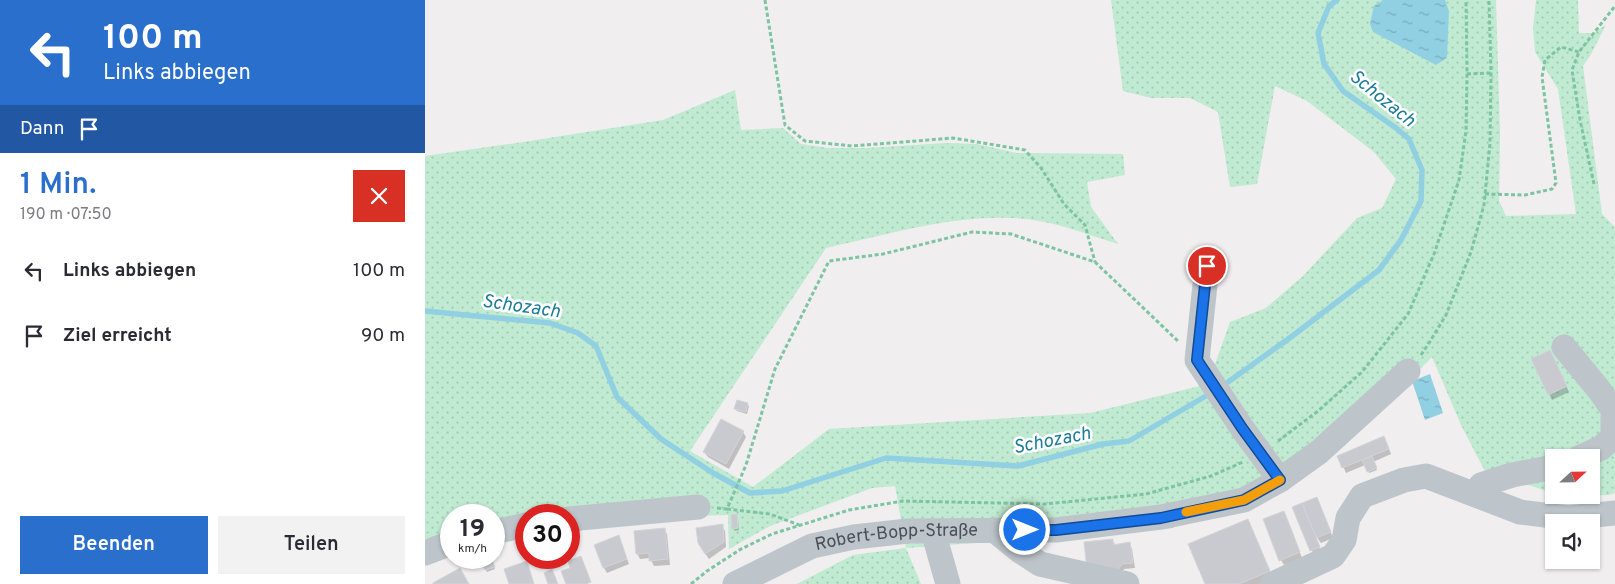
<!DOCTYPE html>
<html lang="de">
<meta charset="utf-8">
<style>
body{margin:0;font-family:Overpass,sans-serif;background:#f2f2f3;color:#2b2b33;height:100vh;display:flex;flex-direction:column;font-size:19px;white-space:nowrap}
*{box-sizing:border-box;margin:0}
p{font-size:16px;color:#7c7c81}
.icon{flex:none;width:28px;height:28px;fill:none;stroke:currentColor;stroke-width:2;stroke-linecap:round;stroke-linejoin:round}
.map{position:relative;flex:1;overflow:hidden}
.panel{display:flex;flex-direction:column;background:#fff;width:425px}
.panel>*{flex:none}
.banner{background:#2b6fcc;color:#fff;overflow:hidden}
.needle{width:32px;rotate:68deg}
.fabs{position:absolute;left:1120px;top:449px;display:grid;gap:10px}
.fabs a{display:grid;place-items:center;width:55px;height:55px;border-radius:0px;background:#fff;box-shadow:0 1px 4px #0004;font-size:25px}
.speed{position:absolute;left:15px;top:504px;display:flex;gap:10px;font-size:25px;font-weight:700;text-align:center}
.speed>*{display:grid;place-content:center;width:65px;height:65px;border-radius:50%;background:#fff;box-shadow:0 1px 4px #0004;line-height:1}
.speed small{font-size:12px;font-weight:400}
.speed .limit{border:8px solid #d22;background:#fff;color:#111}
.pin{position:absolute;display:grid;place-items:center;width:42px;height:42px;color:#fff;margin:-21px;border:2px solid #fff;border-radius:50%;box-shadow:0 1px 5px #0007}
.me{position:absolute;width:55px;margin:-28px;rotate:90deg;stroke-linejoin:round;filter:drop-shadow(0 0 4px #0008)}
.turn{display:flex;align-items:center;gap:18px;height:105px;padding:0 20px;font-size:22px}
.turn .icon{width:65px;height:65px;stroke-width:2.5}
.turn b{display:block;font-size:35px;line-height:42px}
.then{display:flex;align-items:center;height:48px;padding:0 20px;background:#0003;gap:10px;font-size:19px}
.round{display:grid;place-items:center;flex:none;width:52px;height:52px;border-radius:0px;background:#f2f2f3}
.summary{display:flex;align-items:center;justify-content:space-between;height:85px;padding:0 20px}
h1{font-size:30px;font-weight:600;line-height:38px;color:#2b6fcc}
.action{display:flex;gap:10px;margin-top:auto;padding:10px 20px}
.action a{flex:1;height:58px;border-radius:0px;background:#2b6fcc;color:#fff;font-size:20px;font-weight:600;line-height:58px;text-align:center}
.action a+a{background:#f2f2f3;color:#2b2b33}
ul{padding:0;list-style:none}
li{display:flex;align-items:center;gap:15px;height:65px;padding:0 20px}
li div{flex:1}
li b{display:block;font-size:19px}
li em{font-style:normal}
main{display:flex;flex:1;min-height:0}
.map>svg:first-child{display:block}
</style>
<main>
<section class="panel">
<div class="banner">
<div class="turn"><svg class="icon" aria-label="left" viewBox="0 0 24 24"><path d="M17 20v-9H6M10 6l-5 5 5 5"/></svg><div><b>100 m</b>Links abbiegen</div></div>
<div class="then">Dann<svg class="icon" aria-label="arrive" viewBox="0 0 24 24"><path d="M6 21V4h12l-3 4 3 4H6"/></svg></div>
</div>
<div class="summary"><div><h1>1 Min.</h1><p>190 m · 07:50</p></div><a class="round" style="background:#d93025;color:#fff"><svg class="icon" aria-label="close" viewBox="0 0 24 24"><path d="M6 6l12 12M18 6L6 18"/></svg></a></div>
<ul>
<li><svg class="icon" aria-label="left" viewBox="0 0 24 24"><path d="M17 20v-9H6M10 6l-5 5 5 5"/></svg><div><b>Links abbiegen</b></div><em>100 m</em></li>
<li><svg class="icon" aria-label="arrive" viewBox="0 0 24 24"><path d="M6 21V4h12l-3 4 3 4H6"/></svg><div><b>Ziel erreicht</b></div><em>90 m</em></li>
</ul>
<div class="action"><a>Beenden</a><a>Teilen</a></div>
</section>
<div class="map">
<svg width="1190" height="584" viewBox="0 0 1190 584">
<defs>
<pattern id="grass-dots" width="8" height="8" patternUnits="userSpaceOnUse" patternTransform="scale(1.25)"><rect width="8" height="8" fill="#c0ead1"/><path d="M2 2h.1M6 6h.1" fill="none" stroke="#a6cab6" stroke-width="1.8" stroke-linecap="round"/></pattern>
<pattern id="water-ripples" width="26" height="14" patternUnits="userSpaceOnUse" patternTransform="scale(1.25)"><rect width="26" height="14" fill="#91d0e2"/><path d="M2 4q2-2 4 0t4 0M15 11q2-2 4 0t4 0" fill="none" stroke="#78abba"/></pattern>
</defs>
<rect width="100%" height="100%" fill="#f0eeee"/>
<path fill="url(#grass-dots)" d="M686 0H1071L1075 133 1074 201 1081 216 1151 214 1133 89 1110 52 1108 29 1111 0H1153L1154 33H1168L1181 25 1165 56 1158 66 1177 214 1190 227V493L1184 495 1135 496 1132 495H1166V458H1129V494L1107 486 1063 477 1036 425 1007 357 981 383 820 507 743 529 481 548 496 584H372L428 555 481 548 470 486 447 488 345 526 304 549 303 515 235 517 101 515 69 539V515H26V551L0 560V156L105 141 238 120 310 90 316 130 358 128 376 144 403 148H441L522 143 552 144 592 153 698 154 700 175 662 182 666 207 693 244C658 233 622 218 585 218 523 216 461 235 401 248L265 451 328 487 404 429 665 413 783 384 805 322 841 308 878 276 932 218 957 208 971 179 949 152 882 101 850 86 832 184 805 187 793 112 765 98H726L698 91Z"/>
<g fill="url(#water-ripples)">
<polygon points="958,0 1020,0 1024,11 1022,58 1011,65 948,32 945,24 949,6"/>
<polygon points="1005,374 1018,413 1000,420 987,381"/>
</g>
<g fill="#0003">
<polygon points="1128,357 1144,392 1127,400 1108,360"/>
<polygon points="322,404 324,406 322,414 312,411 311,409"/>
<polygon points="318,432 321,437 304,469 283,457 279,452"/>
<polygon points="962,443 966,454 948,462 952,470 944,473 940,465 921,473 914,457"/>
<polygon points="894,504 908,538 896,543 891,536 890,536 895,549 888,552 886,550"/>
<polygon points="312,516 314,530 310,531 308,528"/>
<polygon points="862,518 877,558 859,565 856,560"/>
<polygon points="823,521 849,580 839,584 781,584"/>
<polygon points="297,526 300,531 301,547 284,559 277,549"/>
<polygon points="239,529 242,534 245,565 229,566 225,558 215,559 212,553"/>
<polygon points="687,540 691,546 704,544 707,549 710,568 699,569 694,578 666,575"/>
<polygon points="196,542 204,564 182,573 179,568"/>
<polygon points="56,558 65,558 70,569 62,572"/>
</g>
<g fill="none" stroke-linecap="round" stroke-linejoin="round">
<g stroke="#91d0e2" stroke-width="5.5">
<polyline points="0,311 125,323 153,333 171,346 192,397 236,439 288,473 325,493 357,491 461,458 593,466 678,444 704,441 786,393"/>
<polyline points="796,387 866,337 954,270 976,240 996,201 997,170 984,139 971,128 918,91 899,64 893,33 904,6 912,0"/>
</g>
</g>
<g fill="#c9cad0" stroke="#d2d4d8">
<polygon points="1125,350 1142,386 1123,395 1106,359"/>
<polygon points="312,400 323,403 321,412 309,409"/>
<polygon points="296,419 319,431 301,464 278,452"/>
<polygon points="959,436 964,449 917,468 912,456"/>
<polygon points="947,456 952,468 942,472 937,460"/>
<polygon points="892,497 906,532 891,538 877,503"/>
<polygon points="877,503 895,547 885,551 867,507"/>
<polygon points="859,511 875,552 854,561 838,519"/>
<polygon points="312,514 313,528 307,529 306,515"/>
<polygon points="823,519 845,571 814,584 780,584 763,544"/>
<polygon points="298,524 299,542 280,554 273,543 271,528"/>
<polygon points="240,528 243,559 224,561 224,553 211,554 209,531"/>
<polygon points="194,535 202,559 178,568 169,545"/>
<polygon points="688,539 688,545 705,542 708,563 697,564 691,573 662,569 659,542"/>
<polygon points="156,556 166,582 161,584 141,584 136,571 145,568 143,561"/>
<polygon points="55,558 66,558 70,567 60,570"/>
<polygon points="102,561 109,584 84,584 79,569"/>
<polygon points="35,568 44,584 8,584 8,583"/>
<polygon points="127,569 133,584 123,584 119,573"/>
</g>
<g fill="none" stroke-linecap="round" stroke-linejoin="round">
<g stroke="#7cc4a2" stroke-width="3" stroke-dasharray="4 2.5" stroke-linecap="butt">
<polyline points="340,0 360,125 380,141 427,146 528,138 600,150 616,168 639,204 660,225 670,262"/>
<polyline points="1042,74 1066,73"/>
<polyline points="1169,184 1155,120 1147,70 1154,52 1190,6"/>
<polyline points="1060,194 1100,195 1127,189 1131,183 1117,77 1120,60 1136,47 1154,52"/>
<polyline points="996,355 1004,343 1021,315 1046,252 1059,205 1065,143 1066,73 1064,0"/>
<polyline points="853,441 893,411 937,372 983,314 1009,254 1034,180 1041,131 1042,74 1041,0"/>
<polyline points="292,508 302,509 321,465 350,369 404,261 458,254 547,232 586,234 670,262 754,342"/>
<polyline points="302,509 345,514 374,525"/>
<polyline points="266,584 282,571 316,549 347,534 424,510 478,501 620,504 721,494 786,476 818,462"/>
</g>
<g stroke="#bdc5cb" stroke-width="25">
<polyline points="782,266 772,360 817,428 855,480"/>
<polyline points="1139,347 1175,391 1188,410 1188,437 1176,448 1154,458"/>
<polyline points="1050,493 1056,485 1087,475 1129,467"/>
<polyline points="144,519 273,507"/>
<polyline points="569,530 595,551 615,564 702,584"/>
<polyline points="508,531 523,584"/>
<polyline points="69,532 101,525"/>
<polyline points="0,553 26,543"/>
<path id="s1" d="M310 584 387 546 429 537 483 531 631 530 736 517 819 500 855 480 894 452 983 371"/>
<polyline points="848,584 908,556 919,540 923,518 937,496 979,480 1001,476 1095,512 1143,518 1190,513"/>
</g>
</g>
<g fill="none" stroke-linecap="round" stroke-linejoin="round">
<defs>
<polyline id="route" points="600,530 631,530 736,518 819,500 855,480 817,428 772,360 782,266"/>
</defs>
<use href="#route" stroke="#114b97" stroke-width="12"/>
<use href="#route" stroke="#1a73e8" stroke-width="9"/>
<polyline stroke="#f59e0b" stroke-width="9" points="761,512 819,500 855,480"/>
</g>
<g text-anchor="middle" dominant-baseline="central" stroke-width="5" stroke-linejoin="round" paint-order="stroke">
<g font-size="18" fill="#485059" stroke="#fff">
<text stroke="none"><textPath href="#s1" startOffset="171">Robert-Bopp-Straße</textPath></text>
</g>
<g font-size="19" font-style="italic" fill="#1b7c99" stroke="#fff">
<text transform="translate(957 99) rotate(39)">Schozach</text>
<text transform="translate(96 307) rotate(8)">Schozach</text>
<text transform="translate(627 441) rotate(-11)">Schozach</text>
</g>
</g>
</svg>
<div class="fabs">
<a><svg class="needle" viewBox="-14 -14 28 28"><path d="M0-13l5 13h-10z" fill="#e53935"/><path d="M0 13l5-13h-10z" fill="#7c7c81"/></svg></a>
<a><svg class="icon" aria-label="sound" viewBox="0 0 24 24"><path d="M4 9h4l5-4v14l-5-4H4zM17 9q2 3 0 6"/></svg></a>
</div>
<div class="speed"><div>19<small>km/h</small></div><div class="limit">30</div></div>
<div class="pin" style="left:782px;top:266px;background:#d93025"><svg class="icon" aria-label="arrive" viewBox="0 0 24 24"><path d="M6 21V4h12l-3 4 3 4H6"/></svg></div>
<svg class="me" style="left:600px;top:530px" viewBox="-20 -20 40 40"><circle r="17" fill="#1a73e8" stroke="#fff" stroke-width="3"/><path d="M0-11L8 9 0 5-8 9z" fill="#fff"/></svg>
</div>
</main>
